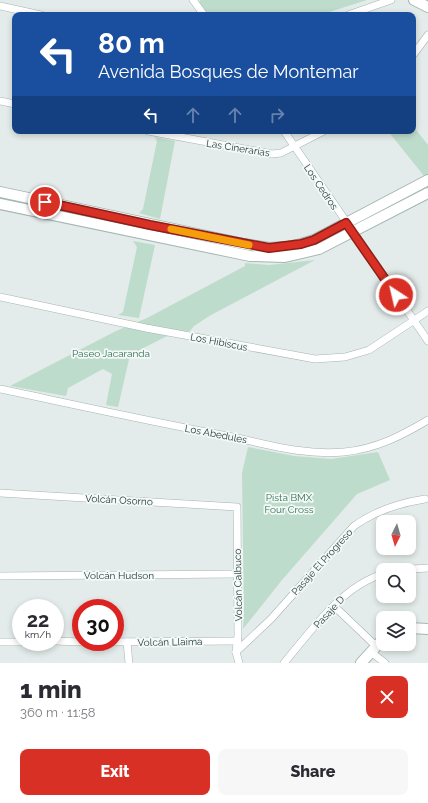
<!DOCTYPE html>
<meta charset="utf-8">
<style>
body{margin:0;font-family:Raleway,sans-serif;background:#f7f7f7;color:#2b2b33;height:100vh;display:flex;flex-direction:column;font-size:15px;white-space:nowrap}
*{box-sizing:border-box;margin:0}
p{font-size:13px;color:#7c7c81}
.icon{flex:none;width:22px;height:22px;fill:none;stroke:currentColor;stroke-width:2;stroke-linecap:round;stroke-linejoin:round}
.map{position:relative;height:663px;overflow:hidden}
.sheet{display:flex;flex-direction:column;background:#fff;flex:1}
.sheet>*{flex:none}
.guide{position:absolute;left:12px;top:12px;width:404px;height:122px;border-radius:8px;box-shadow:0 2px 6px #0003;background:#1a4fa0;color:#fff;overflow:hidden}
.needle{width:26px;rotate:185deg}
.buttons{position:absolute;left:376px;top:515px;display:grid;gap:8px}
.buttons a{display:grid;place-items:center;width:40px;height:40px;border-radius:8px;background:#fff;box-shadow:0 2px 6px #0003;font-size:20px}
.speed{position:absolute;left:12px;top:599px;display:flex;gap:8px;font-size:20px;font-weight:700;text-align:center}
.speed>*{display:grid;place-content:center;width:52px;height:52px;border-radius:50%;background:#fff;box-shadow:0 2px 6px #0003;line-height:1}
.speed small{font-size:10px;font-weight:400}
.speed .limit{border:6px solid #d22;background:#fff;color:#111}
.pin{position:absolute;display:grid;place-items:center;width:34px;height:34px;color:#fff;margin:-17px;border:2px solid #fff;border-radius:50%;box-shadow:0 1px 4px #0007}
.me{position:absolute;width:44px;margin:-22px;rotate:325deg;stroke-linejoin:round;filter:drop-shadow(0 0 3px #0008)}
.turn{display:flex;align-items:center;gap:14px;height:84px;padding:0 20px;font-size:18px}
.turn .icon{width:52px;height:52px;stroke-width:2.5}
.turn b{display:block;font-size:28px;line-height:34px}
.lanes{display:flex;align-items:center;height:38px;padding:0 20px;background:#0003;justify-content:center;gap:20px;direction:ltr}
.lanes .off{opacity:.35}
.round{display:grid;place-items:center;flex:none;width:42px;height:42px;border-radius:8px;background:#f7f7f7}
.headline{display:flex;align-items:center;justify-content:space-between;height:68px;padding:0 20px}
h1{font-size:24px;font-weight:800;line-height:30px}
.primary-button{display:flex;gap:8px;margin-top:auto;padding:8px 20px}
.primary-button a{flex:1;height:46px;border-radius:8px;background:#d93025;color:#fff;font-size:16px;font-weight:800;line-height:46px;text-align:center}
.primary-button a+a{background:#f7f7f7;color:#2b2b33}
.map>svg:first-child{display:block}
</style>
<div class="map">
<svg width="428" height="663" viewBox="0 0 428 663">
<rect width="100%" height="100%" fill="#e3ecea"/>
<g fill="#bedccb">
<polygon points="200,0 367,0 320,15 196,15"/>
<polygon points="413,126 428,145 428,181 388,131 413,131"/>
<polygon points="155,137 175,141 160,219 139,213 143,209 157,141"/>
<polygon points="0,195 265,251 339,230 342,232 314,246 268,254 0,199"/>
<polygon points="133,241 155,245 139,318 118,315 123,312 137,247"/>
<polygon points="315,260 211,315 194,326 190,331 165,337 130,355 118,407 106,405 112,374 103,369 68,388 66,396 10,386 116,331 147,318 245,266 245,263 269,265"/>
<polygon points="248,447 294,456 331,459 378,452 390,480 357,494 282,580 243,629 244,613 242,473"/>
</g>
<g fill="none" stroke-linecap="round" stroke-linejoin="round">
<defs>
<g id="street">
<polyline points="193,0 204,15"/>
<polyline points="0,6 41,15"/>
<polyline points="348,15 391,0"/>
<polyline points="413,55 428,35"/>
<polyline points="0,101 15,104"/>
<polyline points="148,131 272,154 281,153 324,131"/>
<polyline points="284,131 428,341"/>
<polyline points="0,297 146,328 315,359 345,357 369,350 428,311"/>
<path d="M0 389C76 405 152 422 228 436 266 444 305 456 344 452 376 449 401 436 428 420"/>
<polyline points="0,493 237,507 238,635 236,652 239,663"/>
<polyline points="397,570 428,568"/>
<polyline points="0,576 238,574"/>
<polyline points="334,606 376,646"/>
<polyline points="55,641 81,642"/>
<polyline points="0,642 21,642"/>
<polyline points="102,642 238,641"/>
<polyline points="127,642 129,663"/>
<path d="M236 652 271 619 354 526C375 511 399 503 425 499"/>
<polyline points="371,652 385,663"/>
<path d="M284 663C311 631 342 586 383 574"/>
</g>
<g id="secondary">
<polyline points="414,0 428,7"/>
<polyline points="0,192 244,244 269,248 287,247 301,244 314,240 428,180"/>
<polyline points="0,204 250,256 285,257 319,249 428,193"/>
<polyline points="409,628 428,629"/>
<polyline points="361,663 383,639"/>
</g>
</defs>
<use href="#street" stroke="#a6b4b2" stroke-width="8"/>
<use href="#secondary" stroke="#a3b7b3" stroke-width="12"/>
<use href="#street" stroke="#fff" stroke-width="7"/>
<use href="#secondary" stroke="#fff" stroke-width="10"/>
</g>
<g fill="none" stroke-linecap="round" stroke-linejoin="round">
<defs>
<polyline id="route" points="45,202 150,225 269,248 301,244 314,240 346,223 396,295"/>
</defs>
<use href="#route" stroke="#8d1f18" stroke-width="10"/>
<use href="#route" stroke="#d93025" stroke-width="7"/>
<polyline stroke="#f59e0b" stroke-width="7" points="171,229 249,245"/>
</g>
<g text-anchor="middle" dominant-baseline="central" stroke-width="3.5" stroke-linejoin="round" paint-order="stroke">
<g font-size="10" fill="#243c3a" stroke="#f4f9f7">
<text transform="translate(238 148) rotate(9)">Las Cinerarias</text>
<text transform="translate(321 187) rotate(56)">Los Cedros</text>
<text transform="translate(219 342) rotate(11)">Los Hibiscus</text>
<text transform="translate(216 434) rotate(11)">Los Abedules</text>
<text transform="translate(119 500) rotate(3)">Volcán Osorno</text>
<text transform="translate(322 562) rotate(-48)">Pasaje El Progreso</text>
<text x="119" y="575">Volcán Hudson</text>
<text transform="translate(238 585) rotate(-91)">Volcán Calbuco</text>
<text transform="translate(329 612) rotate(-47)">Pasaje D</text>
<text transform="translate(170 642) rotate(-1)">Volcán Llaima</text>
</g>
<g font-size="10" fill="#317055" stroke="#f4f9f7">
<text x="111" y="353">Paseo Jacaranda</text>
<text x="289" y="497">Pista BMX<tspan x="289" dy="12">Four Cross</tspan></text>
</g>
</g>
</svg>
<div class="buttons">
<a><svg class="needle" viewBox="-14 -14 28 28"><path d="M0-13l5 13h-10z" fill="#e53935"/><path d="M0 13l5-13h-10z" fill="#7c7c81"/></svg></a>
<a><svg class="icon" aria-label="search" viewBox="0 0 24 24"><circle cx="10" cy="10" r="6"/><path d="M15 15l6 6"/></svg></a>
<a><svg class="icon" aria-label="layers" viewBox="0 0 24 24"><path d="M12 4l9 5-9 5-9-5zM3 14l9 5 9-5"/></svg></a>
</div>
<div class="speed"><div>22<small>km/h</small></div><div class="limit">30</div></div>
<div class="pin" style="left:45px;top:202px;background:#d93025"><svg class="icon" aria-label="arrive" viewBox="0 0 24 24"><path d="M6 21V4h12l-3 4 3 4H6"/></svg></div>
<svg class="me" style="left:396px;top:295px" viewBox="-20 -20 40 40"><circle r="17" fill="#d93025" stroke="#fff" stroke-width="3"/><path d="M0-11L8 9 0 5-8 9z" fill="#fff"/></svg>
<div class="guide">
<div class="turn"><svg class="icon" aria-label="left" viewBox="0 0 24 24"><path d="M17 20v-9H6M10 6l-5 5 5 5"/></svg><div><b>80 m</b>Avenida Bosques de Montemar</div></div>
<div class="lanes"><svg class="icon" aria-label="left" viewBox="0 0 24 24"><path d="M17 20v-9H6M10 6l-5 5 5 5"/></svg><svg class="icon off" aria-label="ahead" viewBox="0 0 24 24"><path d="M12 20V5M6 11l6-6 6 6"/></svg><svg class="icon off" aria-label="ahead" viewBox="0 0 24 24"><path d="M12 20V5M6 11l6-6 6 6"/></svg><svg class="icon off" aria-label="right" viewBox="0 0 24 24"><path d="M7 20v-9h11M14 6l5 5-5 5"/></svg></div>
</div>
</div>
<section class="sheet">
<div class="headline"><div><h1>1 min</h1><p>360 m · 11:58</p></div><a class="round" style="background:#d93025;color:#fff"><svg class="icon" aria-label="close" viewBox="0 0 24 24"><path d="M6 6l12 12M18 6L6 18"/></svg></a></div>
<div class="primary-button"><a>Exit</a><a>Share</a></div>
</section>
